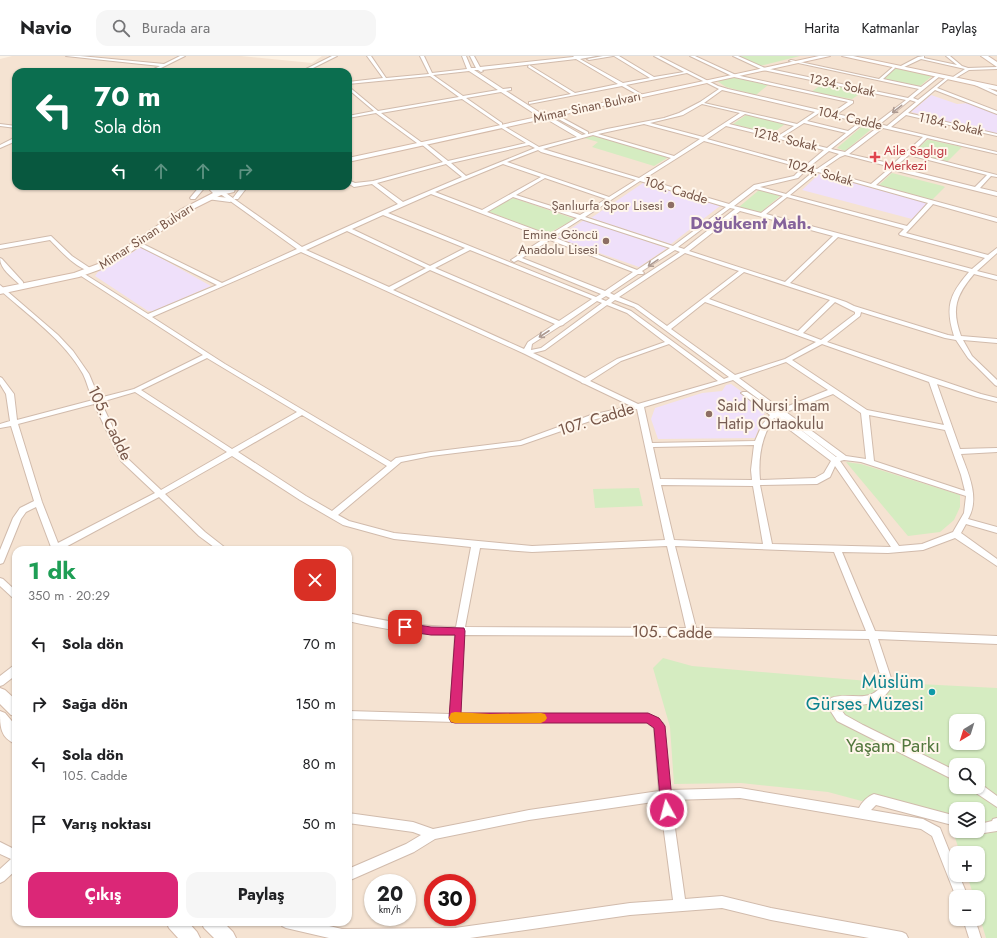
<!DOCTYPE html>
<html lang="tr">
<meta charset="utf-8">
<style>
body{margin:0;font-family:Jost,sans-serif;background:#f6f6f6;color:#202124;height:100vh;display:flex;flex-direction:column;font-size:15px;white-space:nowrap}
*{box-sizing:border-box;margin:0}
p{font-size:13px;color:#757577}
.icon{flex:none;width:22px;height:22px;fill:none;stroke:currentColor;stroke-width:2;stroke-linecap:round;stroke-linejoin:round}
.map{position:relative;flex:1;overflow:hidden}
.drawer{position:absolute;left:12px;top:490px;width:340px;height:380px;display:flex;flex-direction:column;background:#fff;border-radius:12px;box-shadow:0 1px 3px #0004}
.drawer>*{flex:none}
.hud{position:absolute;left:12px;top:12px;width:340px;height:122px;border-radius:12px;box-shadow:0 1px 3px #0004;background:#0b6e4f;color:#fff;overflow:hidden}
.needle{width:26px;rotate:218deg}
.tools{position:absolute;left:949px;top:658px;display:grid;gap:8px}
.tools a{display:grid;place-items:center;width:36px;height:36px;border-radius:8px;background:#fff;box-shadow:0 1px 3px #0004;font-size:20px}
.speed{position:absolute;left:364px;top:818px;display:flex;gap:8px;font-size:20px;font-weight:700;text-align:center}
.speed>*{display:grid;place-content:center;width:52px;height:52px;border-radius:50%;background:#fff;box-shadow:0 1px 3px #0004;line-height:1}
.speed small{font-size:10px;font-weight:400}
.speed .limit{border:6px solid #d22;background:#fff;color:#111}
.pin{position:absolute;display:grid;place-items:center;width:34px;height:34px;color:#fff;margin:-17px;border-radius:8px;box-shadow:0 2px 6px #0006}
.me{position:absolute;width:44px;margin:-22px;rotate:353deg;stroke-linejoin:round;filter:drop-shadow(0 0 3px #0008)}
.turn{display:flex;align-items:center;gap:14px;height:84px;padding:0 16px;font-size:18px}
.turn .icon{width:52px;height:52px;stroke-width:2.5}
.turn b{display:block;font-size:28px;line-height:34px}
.lanes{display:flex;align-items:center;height:38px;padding:0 16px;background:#0003;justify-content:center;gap:20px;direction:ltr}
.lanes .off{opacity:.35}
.round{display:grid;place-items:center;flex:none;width:42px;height:42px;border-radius:12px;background:#f6f6f6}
.summary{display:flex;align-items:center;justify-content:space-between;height:68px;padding:0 16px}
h1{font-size:24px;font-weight:700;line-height:30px;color:#1e9e55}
.action{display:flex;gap:8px;margin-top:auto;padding:8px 16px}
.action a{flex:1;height:46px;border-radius:12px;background:#db2777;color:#fff;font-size:16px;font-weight:700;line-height:46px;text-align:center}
.action a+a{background:#f6f6f6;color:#202124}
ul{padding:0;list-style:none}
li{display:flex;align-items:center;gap:12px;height:60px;padding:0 16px}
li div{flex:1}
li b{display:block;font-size:15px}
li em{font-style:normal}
header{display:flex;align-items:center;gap:24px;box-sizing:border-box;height:56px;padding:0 20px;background:#fff;border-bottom:1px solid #e0e0e0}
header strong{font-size:19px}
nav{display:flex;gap:22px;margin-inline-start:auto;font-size:14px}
.search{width:280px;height:36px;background:#f6f6f6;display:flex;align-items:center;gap:10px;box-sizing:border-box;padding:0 14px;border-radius:12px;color:#757577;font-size:15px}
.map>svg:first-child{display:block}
</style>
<header>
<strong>Navio</strong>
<div class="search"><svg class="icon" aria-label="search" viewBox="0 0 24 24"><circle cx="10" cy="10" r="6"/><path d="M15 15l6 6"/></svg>Burada ara</div>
<nav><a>Harita</a><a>Katmanlar</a><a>Paylaş</a></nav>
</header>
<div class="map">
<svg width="997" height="882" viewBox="0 0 997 882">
<rect width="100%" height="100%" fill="#fdf2e4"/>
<path fill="#f5e3d2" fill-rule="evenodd" d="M12 0H241L312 7 322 0H997V882H0V3ZM16 16H348V130H16ZM16 494H348V866H16ZM956 665H978V687H956ZM956 709H978V731H956ZM956 753H978V775H956ZM956 797H978V819H956ZM373 827H407V861H373ZM433 827H467V861H433ZM956 841H978V863H956Z"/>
<g fill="#efe0fa">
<polygon points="931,39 957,48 970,47 997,58 997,78 939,65 936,62 911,56"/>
<polygon points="819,118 928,147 912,163 802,134"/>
<polygon points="643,127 720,150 671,188 591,162"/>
<polygon points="584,164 657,189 667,192 639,211 557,182"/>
<polygon points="139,192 143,192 211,230 153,255 148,255 95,220 98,216 130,198"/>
<polygon points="731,328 766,353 755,382 658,383 651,363 655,352 702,337 722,335 726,329"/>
</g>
<g fill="#d5ecc1" fill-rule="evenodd">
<polygon points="738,0 800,0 760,10"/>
<polygon points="895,12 932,20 920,30 884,23"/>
<polygon points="730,21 736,22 768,29 756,39 726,31 717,25"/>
<polygon points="824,27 864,35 852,43 811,36"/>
<polygon points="746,59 785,68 772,78 733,68"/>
<polygon points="865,68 875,70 845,95 837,92"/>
<polygon points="590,79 595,79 669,101 654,110 592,91 598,86 584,82"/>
<polygon points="927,84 930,84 962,91 947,106 915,98 914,96"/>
<polygon points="892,117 943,130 945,131 931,145 878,130"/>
<polygon points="759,134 780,140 760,157 739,151"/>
<polygon points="513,142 575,163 547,178 487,155"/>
<polygon points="846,406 861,408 960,439 960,451 954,464 940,476 908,480"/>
<polygon points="639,432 643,450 595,452 593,433"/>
<path d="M663 602 692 610 880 626 997 632V882H986L978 855V841H974L967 819H978V797H960L951 769 828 736 741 727 674 728 670 671 653 612ZM956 665H978V687H956ZM956 709H978V731H956ZM956 753H978V775H956Z"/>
</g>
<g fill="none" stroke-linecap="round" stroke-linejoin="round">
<defs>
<g id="minor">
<polygon points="66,0 80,0 164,8 180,0 185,0 153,16 148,16 160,10"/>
<polygon points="332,0 337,0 305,16 300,16"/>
<path d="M367 0H371L386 22 429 18 420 0H424L432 17 467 13 462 0H466L471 12H476L470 0H474L480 11 573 1 574 0H596L580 3 623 27 650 22 614 0H619L654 21 684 16 654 0H659L718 30 728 33 832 57 848 46 734 21 690 0H695L736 19 853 45V47L837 58 876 67 906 44 763 14 733 0H738L765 12 908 42 919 33 789 5 791 4 879 23 894 10 895 12 883 23 921 31 937 19 940 20 913 42 918 44 947 21 948 23 937 32 997 55V58L935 34 908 57 997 78V80L906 59 891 71 997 96V98L927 82 912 97 997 119V121L991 120 980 132 997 136V140L893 114 876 129 997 162V166L933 148 906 177 988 199 997 192V197L977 215 997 220V224L974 218C956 239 951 253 961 280L997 283V287L963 284 972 300 997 324V330L995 329 968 302 956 284 945 282 861 256 860 260 827 286 981 338 997 342V346L977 341 937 328 960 393 997 392V396L961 398C969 419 980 443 968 463L997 471V477L966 468 961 477 997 503V510L955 482 923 494 888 497 842 496 875 575 997 580V588L878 583 893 628C881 652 861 649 839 649L838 650 845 659 863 669 956 715V725L837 665 828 651 831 642C851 635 869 649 883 628L869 583 692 580 464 579 460 658H648L663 667 664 670 670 734 740 732 859 752C862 746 868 740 874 738L956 760V770L876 749 871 754 923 763 940 772 956 812V819H959L968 841H956L932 780 921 773 740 742 671 744 685 843 722 840 771 852 902 876 906 878 908 882H869L771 864 722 852 630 859 470 882H329L286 872 282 870 280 866H312L342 873 455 872 630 847 673 844 660 745 529 764 435 783 414 796 348 825V813L406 788 421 779 413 776 348 767V757L413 766 433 773 529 754 659 735 654 672 646 666H455L348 663V655L450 658 455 579C419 579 383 573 348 565V557C384 565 419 571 456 571L471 491 394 483 343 469 300 444 232 400 165 438 205 476 228 494H218L199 480 159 441 60 494 50 493 51 491 36 451 26 456 21 463 4 505 3 507 0 508V494L13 462 20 452 34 445 11 370 0 372V368L10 365 6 338 0 328V321L2 322 14 338 17 364 93 344C89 336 87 326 83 318 65 285 28 259 0 234V229L58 279 73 295 89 318 99 342 134 333 203 299 78 218 83 217 148 258 217 229 135 188V186H139L222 227 297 193 219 137V135H223L302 191 398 148 372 128 354 131 348 127V124L355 127 373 125 443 106 420 87H417L376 57 348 62V60L374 55 348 33V30L378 55 459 41 430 20 348 28V26L383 22ZM576 3 618 28 575 37 529 9 528 11 571 38 530 46H529V48L622 30 642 41H643V39L626 29 687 17 719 33 700 46 679 57 664 62 607 73 588 78V76L555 58 551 59 586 78 582 79 547 59H543V61L577 81 539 91 502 69V67L466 42 501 36 538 60H542V58L506 35 511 34V32L503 33 474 14H478L481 16 483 15 482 14ZM469 15 498 34 463 40 433 19ZM722 34 815 56 797 68 704 47ZM462 43 500 69V71L526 87 448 105 424 86H421L381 57ZM910 44 916 46 887 70 880 68ZM702 48 740 57 703 81 650 67 683 59ZM819 57 860 66 848 75 807 65ZM745 58 794 70 778 80 729 68ZM804 67 846 77 827 92 782 81ZM864 67 878 71 845 96 831 93ZM644 68 700 83 674 100 598 78ZM726 70 824 94 805 110 707 83ZM883 72 923 81 893 108 849 98ZM593 79 671 102 639 122 543 93ZM704 85 802 112 794 120 754 129 729 148 644 123ZM529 89 535 92 466 120 451 107ZM538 94 541 96 636 124 609 141 507 106ZM829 95 839 98 817 113 809 111ZM845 99 891 111 871 128 821 114 840 101ZM909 99 987 119 975 131 895 111ZM446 108 462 121 403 146 377 127ZM503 108 541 121 482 154 435 136ZM807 113 814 115 786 138 760 131 798 122ZM818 116 928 147 907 170 790 139ZM545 122 606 143 580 159 516 139ZM640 125 726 151 673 190 585 161ZM756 133 783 140 761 157 734 150ZM431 138 545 182 511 204 514 206 518 204 601 238 596 241 388 157ZM513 141 577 162 549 179 487 156ZM787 141 904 173 899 178 900 179 985 202 972 213 766 158ZM730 152 735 153 684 193 678 191ZM740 155 833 180 785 226 689 195ZM383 159 465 192 430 210 352 173ZM581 163 670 192 637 214 553 181ZM347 175 426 212 389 231 306 194ZM838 181 969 216C949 239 945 251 954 280L948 279 854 250 846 246 790 227ZM550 184 633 216 605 235 522 202ZM470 194 592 243 559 265 435 212ZM675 194 680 196 614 239 610 237 638 218H643L644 217 642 215ZM301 196 525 298 581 326 582 327 585 328 631 350 591 359 520 385 431 396 396 402 391 406 225 308 152 261ZM685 197 739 215 667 270 638 249 619 241ZM430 214 555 268 528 286 524 293 393 234ZM744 216 830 244 798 275 709 243ZM606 240 610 242 606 245 601 243ZM615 244 634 251 729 321 724 323 631 255 611 247ZM597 245 602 247 541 292 531 294 532 288 560 270 563 269 564 268ZM705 246 816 286 785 303 735 319 671 273ZM835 246 855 256V258L821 284 803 277ZM607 249 627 257 665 286 617 303 585 322 533 297 545 294ZM669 288 718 325 638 348 590 325 621 305ZM822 288 929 326 944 369 867 354 792 304ZM207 302 297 356 232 393 141 334ZM786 306 828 334 781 353 739 322ZM733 324 775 355 747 336H743L741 337 770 359 762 369 755 385 652 387 644 351ZM135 336 227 396 161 434 127 402 101 346ZM833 338 861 357 866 403 846 400 786 356ZM94 348 121 405 155 437 58 487 42 446 18 368ZM637 353 665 484 532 490 394 477 349 465 338 459 401 406 431 400 521 389 596 363ZM780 358 837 401H836ZM302 359 387 410 332 455 306 440 238 396ZM869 359 945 374 961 419 965 435 874 405ZM774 362 831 405 824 417 815 422 760 424C758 402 761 381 774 362ZM754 389 751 414 752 424 660 423 653 391ZM844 404 861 406 966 440 964 457 953 476 922 488 899 490 840 405ZM835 410 891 491 772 488 760 429 817 428 830 421ZM661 429 753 430 763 488 674 484ZM667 490 686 572 465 571 480 492 532 496ZM675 490 834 496 866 575 696 572Z"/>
<polygon points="603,0 613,0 589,4 587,3"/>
<polygon points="924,0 924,2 957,9 946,0 950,0 962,10 968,12 997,11 997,13 969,14 954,23 953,21 965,13 921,3 902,12 899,11 918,1"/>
<polygon points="975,27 977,27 997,36 997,39 975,29"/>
<polygon points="0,68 16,70 16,72 0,70"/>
<polygon points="14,82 16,82 16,85 0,92 0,89"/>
<polygon points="210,130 216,130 218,132 213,133"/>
<path d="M51 180 72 200 90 212V214C78 215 58 192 50 184L0 193V189Z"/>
<path d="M0 202 2 203 23 226V228H19C12 221 0 213 0 202Z"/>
<polygon points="0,522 3,523 16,535 16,543 13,542 0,530"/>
<polygon points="16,609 16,619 3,629 0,630 0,620 13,610"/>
<polygon points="978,726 997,740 997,751 973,735 972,731 978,731"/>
<polygon points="997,762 997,775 984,777 975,775 978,775 978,766 984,767 992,765 993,763"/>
<polygon points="0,786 16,794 16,814 4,825 0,827 0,813 11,803 0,798"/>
<polygon points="963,863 975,863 981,882 969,882"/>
</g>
<g id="tertiary">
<polygon points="200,130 206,130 195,143 191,143 190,142"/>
<polygon points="242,130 248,130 238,143 234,143 233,142"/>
<polygon points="209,140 230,142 233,144 230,146 207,143 206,142"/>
</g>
<g id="secondary">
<polygon points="819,0 830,0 348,106 348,102"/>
<polygon points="842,0 853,0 997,30 997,34"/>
<polygon points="981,0 988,0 997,6 997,11"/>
<polygon points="228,130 236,130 234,136 221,139 195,152 122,202 104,212 79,221 0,238 0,232 74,217 98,208 116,198 180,154 213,137 210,134 211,132 223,134 228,133"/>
<polygon points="0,632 5,634 16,644 16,660 11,659 0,648"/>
<path d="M0 655 5 657 16 670V688C0 682 0 670 0 655Z"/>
<polygon points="166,866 188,866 197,876 200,882 178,882 169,872"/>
<polygon points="201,866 223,866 233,876 236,882 214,882 204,872"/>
</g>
</defs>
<use href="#minor" stroke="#d1bbac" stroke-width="2"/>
<use href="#tertiary" stroke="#d1bbac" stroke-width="2"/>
<use href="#secondary" stroke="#d4baa9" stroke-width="2"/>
<use href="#minor" fill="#fff" fill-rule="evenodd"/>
<use href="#tertiary" fill="#fff" fill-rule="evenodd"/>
<use href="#secondary" fill="#fff" fill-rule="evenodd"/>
</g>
<defs><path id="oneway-shaft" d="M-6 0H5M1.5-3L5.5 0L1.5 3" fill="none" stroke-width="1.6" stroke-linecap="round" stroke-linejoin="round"/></defs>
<g stroke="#ad9a91">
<use href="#oneway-shaft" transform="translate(897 53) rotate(142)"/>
<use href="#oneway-shaft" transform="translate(653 207) rotate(146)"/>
<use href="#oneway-shaft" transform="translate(544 278) rotate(147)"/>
</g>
<polygon fill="#db2777" stroke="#8e194d" points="405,567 431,571 464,572 465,575 461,657 648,657 659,662 665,670 673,754 671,759 667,760 662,759 661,754 654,672 647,667 455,667 451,666 449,662 455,579 431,579 405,575 401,574 400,571 401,568"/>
<polygon fill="#f59e0b" points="455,656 490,658 541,657 545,658 547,662 545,665 541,667 455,667 451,666 449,662 451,657"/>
<path fill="#e0444e" stroke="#fff6eb" stroke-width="1.5" d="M873 95h4v4h4v4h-4v4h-4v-4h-4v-4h4z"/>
<g fill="#8d6e63" stroke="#fff6eb" stroke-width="1.5">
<circle cx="671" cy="149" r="4"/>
<circle cx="606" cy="185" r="4"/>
<circle cx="709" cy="358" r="4"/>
</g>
<circle fill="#0f9aa8" stroke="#fff6eb" stroke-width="1.5" cx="932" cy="636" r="4"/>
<g text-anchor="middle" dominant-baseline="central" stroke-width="4" stroke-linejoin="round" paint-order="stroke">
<g font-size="13" fill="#775648" stroke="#fff6eb">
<text transform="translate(842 29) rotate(12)">1234. Sokak</text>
<text transform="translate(587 51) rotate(-12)">Mimar Sinan Bulvarı</text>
<text transform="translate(850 62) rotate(13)">104. Cadde</text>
<text transform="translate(951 68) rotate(13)">1184. Sokak</text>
<text transform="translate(785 83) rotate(13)">1218. Sokak</text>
<text transform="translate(820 116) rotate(16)">1024. Sokak</text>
<text transform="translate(676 134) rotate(17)">106. Cadde</text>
<text transform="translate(146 180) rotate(-33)">Mimar Sinan Bulvarı</text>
</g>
<g font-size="13" fill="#be3a42" stroke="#fff6eb" text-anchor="start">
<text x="884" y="94">Aile Saglıgı<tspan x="884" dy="15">Merkezi</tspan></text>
</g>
<g font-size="13" fill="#785e54" stroke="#fff6eb" text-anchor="end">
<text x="663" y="149">Şanlıurfa Spor Lisesi</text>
<text x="598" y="178">Emine Göncü<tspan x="598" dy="15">Anadolu Lisesi</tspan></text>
</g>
<g font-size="16" fill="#785e54" stroke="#fff6eb" text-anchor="start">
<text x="717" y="349">Said Nursi İmam<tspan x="717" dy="18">Hatip Ortaokulu</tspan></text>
</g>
<g font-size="16" fill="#775648" stroke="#fff6eb">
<text transform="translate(596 363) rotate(-17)">107. Cadde</text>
<text transform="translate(110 367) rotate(64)">105. Cadde</text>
<text transform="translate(672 576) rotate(1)">105. Cadde</text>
</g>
<g font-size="17" font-weight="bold" fill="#85639b" stroke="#fff6eb">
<text x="751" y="167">Doğukent Mah.</text>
</g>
<g font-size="19" fill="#0d838f" stroke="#fff6eb" text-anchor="end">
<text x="924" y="625">Müslüm<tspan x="924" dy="22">Gürses Müzesi</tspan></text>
</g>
<g font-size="19" fill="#52773d" stroke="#fff6eb">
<text x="893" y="689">Yaşam Parkı</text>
</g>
</g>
</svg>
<div class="tools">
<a><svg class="needle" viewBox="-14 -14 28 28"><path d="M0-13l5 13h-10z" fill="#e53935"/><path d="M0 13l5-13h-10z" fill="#757577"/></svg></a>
<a><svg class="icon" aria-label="search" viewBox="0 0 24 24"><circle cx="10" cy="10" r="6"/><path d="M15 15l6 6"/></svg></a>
<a><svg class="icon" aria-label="layers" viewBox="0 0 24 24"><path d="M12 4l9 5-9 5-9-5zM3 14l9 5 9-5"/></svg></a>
<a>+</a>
<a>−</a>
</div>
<div class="speed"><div>20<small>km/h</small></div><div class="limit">30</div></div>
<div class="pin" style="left:405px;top:571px;background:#d93025"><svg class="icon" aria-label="arrive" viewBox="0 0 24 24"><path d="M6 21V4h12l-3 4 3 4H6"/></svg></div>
<svg class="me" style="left:667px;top:754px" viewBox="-20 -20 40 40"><circle r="17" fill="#db2777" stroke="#fff" stroke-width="3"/><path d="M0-11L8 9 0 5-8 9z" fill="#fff"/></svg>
<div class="hud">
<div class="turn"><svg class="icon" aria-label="left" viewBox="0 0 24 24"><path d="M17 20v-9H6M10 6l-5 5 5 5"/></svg><div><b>70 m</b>Sola dön</div></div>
<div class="lanes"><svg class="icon" aria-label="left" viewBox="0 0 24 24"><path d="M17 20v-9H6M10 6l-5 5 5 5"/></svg><svg class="icon off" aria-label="ahead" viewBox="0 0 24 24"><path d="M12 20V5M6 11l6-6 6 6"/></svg><svg class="icon off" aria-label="ahead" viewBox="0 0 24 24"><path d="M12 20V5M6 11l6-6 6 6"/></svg><svg class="icon off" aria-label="right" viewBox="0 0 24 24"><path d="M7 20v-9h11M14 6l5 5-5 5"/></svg></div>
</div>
<section class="drawer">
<div class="summary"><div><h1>1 dk</h1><p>350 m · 20:29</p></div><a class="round" style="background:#d93025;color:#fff"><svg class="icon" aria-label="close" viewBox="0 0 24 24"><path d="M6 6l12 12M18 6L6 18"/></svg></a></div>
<ul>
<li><svg class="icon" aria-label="left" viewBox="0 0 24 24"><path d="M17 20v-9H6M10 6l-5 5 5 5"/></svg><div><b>Sola dön</b></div><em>70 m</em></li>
<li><svg class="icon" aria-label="right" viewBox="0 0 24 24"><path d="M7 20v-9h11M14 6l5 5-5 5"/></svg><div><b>Sağa dön</b></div><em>150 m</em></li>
<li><svg class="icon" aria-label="left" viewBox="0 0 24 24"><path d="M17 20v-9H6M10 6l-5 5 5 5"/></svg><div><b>Sola dön</b><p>105. Cadde</p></div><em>80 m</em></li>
<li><svg class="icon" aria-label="arrive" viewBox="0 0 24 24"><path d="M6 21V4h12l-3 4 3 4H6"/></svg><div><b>Varış noktası</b></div><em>50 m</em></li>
</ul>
<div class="action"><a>Çıkış</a><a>Paylaş</a></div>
</section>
</div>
